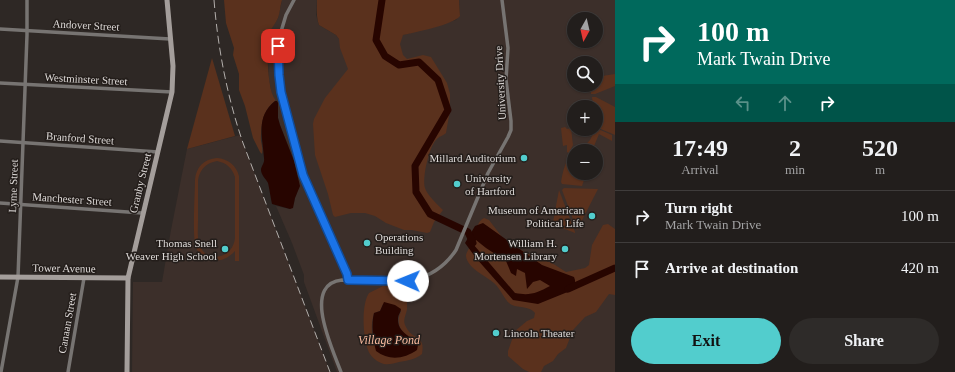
<!DOCTYPE html>
<meta charset="utf-8">
<style>
body{margin:0;font-family:Georgia,serif;background:#2e2b29;color:#f1f3f6;height:100vh;display:flex;flex-direction:column;font-size:15px;white-space:nowrap}
*{box-sizing:border-box;margin:0}
p{font-size:13px;color:#a2a2a3}
.icon{flex:none;width:22px;height:22px;fill:none;stroke:currentColor;stroke-width:2;stroke-linecap:round;stroke-linejoin:round}
.map{position:relative;flex:1;overflow:hidden}
.sheet{display:flex;flex-direction:column;background:#221e1c;width:340px}
.sheet>*{flex:none}
.hud{background:#00695c;color:#fff;overflow:hidden}
.needle{width:26px;rotate:188deg}
.fabs{position:absolute;left:567px;top:12px;display:grid;gap:8px}
.fabs a{display:grid;place-items:center;width:36px;height:36px;border-radius:50%;background:#221e1c;box-shadow:0 1px 3px #0004,0 0 0 1px #3f3c3b;font-size:20px}
.pin{position:absolute;display:grid;place-items:center;width:34px;height:34px;color:#fff;margin:-17px;border-radius:8px;box-shadow:0 2px 6px #0006}
.me{position:absolute;width:44px;margin:-22px;rotate:271deg;stroke-linejoin:round;filter:drop-shadow(0 0 3px #0008)}
.turn{display:flex;align-items:center;gap:14px;height:84px;padding:0 16px;font-size:18px}
.turn .icon{width:52px;height:52px;stroke-width:2.5}
.turn b{display:block;font-size:28px;line-height:34px}
.lanes{display:flex;align-items:center;height:38px;padding:0 16px;background:#0003;justify-content:center;gap:20px;direction:ltr}
.lanes .off{opacity:.35}
.eta{display:flex;justify-content:space-evenly;align-items:center;height:68px;text-align:center}
.eta b{font-size:24px;font-weight:800;line-height:28px}
.button{display:flex;gap:8px;margin-top:auto;padding:8px 16px}
.button a{flex:1;height:46px;border-radius:24px;background:#52cdcd;color:#111;font-size:16px;font-weight:800;line-height:46px;text-align:center}
.button a+a{background:#2e2b29;color:#f1f3f6}
ul{padding:0;list-style:none}
li{display:flex;align-items:center;gap:12px;height:52px;padding:0 16px;border-top:1px solid #3f3c3b}
li div{flex:1}
li b{display:block;font-size:15px}
li em{font-style:normal}
main{display:flex;flex:1;min-height:0}
.map>svg:first-child{display:block}
</style>
<main>
<div class="map">
<svg width="615" height="372" viewBox="0 0 615 372">
<rect width="100%" height="100%" fill="#2e2825"/>
<g fill="#3c2f2a" fill-rule="evenodd">
<path d="M282 0H317L316 15 319 25 336 35 339 39 403 35 456 20 460 14 459 0H615V372H337L304 282V275L292 243 276 206 290 209 294 203 295 198 297 193 294 161 280 125 278 118V103L275 101V99L272 96 269 80 268 62 270 31 278 18ZM574 19H596V41H574ZM574 63H596V85H574ZM574 107H596V129H574ZM574 151H596V173H574Z"/>
<polygon points="240,135 330,372 132,372 133,282 162,282 171,230 187,149"/>
</g>
<g fill="#5a311d" fill-rule="evenodd">
<path d="M224 0H282C280 6 280 13 278 18 276 23 272 27 270 32 266 42 267 90 275 99V101C262 111 261 126 261 141 262 146 263 150 262 154L260 152 253 138 245 106 239 90V74L233 55 234 48 226 23Z"/>
<path d="M317 0H459L460 16C453 25 416 32 403 35L400 44 403 55 407 59 423 55 431 57 447 83 450 94V110L446 133C443 136 439 136 436 140 429 147 422 178 425 188 427 195 438 205 443 210L434 222 430 232 427 233 412 230H404L386 223 375 216 365 213H351L335 217 333 215 328 194 315 155 313 124 314 119 325 98 348 69 340 48 339 39 336 35 319 25C316 16 317 9 317 0Z"/>
<polygon points="212,58 235,136 187,149"/>
<polygon points="615,74 615,86 595,94 591,94 590,85 596,85 596,77"/>
<polygon points="592,97 596,97 615,107 615,135 596,127 596,107 593,107"/>
<polygon points="565,127 567,129 571,128 573,145 569,153 567,152 567,145 563,146 561,128"/>
<polygon points="598,129 612,135 612,141 599,134 592,151 580,151 590,140 595,130"/>
<path d="M572 152 574 153V173H583L581 178 584 180 582 186 562 184 561 182C563 171 565 162 572 152Z"/>
<path d="M217 158C228 159 236 165 239 176V261H235V251C229 257 222 262 213 260 206 259 199 254 196 248 192 237 195 194 195 180 196 167 204 159 217 158ZM217 161C227 163 232 168 235 177V238C233 260 204 264 199 243 197 236 198 228 198 221 198 207 198 193 198 180 200 169 206 163 217 161Z"/>
<polygon points="564,188 598,189 577,230 562,190"/>
<polygon points="559,190 575,232 575,233 555,225 553,222"/>
<path d="M484 218 489 220 502 237 513 246 529 254 552 263 566 272 585 268 589 265 592 245 603 225 608 224 615 229V295L609 294 596 312 585 317 573 330 566 348 558 354 553 361 544 366 541 372H529L523 369 508 356V351L515 331 527 321 534 318 535 313C530 306 519 308 512 305 505 302 501 289 494 283 486 276 467 268 466 256 466 252 472 244 474 239 476 232 477 221 484 218Z"/>
<path d="M383 286 399 287 405 291C407 296 407 303 407 309 406 316 402 320 406 327 412 340 426 335 422 354 416 359 407 361 399 362 394 363 387 366 381 363 376 361 370 356 368 350 363 336 361 305 369 293ZM383 304 401 311C394 327 404 334 416 342L389 357C372 349 369 330 374 313L380 311Z"/>
</g>
<g fill="#270500" fill-rule="evenodd">
<path d="M275 101H277L278 103V118L280 125 294 161 300 186 295 198 293 208 290 209 272 204C271 199 269 187 268 183 266 179 261 175 261 170 261 166 265 163 264 158 263 137 255 117 275 101Z"/>
<path d="M483 223 542 265 574 277 575 280V289L538 304 513 300 476 258 465 243 475 226ZM476 240 486 248 506 261 511 273 516 276 517 269 525 273 527 289 533 282 540 280 550 286C537 293 530 296 515 293L473 244Z"/>
<path d="M384 302 395 305 401 309C401 312 398 315 398 318 397 333 411 335 418 345L417 350C404 359 389 361 376 351 373 339 371 325 374 313L380 311Z"/>
</g>
<g fill="none" stroke-linecap="round" stroke-linejoin="round">
<g stroke="#270500" stroke-width="7">
<polyline points="382,0 376,40 385,56 399,65 419,62 438,80 448,110 415,166 416,192 430,214 468,232 473,243"/>
<polyline points="568,289 615,268"/>
</g>
<g stroke="#777472" stroke-width="3.5">
<polyline points="294,0 286,15 280,35 278,67 281,92 306,182 347,274 348,280"/>
<polyline points="0,29 170,39"/>
<polyline points="0,83 172,92"/>
<polyline points="0,141 158,152"/>
<polyline points="0,203 142,213"/>
<polyline points="1,372 18,277 27,35 27,0"/>
<polyline points="68,372 84,278"/>
<path d="M341 372C333 350 301 284 342 280 385 281 428 292 456 250L488 173 508 137 511 130V121L506 80 508 48 502 0"/>
</g>
<g stroke="#a49e9b" stroke-width="5">
<polyline points="0,277 128,278"/>
<polyline points="127,372 128,278 172,92 173,66 167,0"/>
</g>
<path stroke="#b3afac" stroke-width="1" stroke-dasharray="8 4" stroke-linecap="butt" d="M214 0C218 49 227 96 243 143L330 372"/>
</g>
<g fill="none" stroke-linecap="round" stroke-linejoin="round">
<defs>
<polyline id="route" points="278,46 279,75 281,92 303,175 347,274 348,280 408,281"/>
</defs>
<use href="#route" stroke="#114b97" stroke-width="10"/>
<use href="#route" stroke="#1a73e8" stroke-width="7"/>
</g>
<g fill="#52cdcd" stroke="#241e1b" stroke-width="1.5">
<circle cx="524" cy="158" r="4"/>
<circle cx="457" cy="184" r="4"/>
<circle cx="592" cy="216" r="4"/>
<circle cx="367" cy="243" r="4"/>
<circle cx="225" cy="249" r="4"/>
<circle cx="565" cy="249" r="4"/>
<circle cx="496" cy="333" r="4"/>
</g>
<g text-anchor="middle" dominant-baseline="central" stroke-width="3" stroke-linejoin="round" paint-order="stroke">
<g font-size="11" fill="#dedad8" stroke="#241e1b">
<text transform="translate(86 25) rotate(3)">Andover Street</text>
<text transform="translate(86 79) rotate(3)">Westminster Street</text>
<text transform="translate(500 83) rotate(-93)">University Drive</text>
<text transform="translate(80 138) rotate(4)">Branford Street</text>
<text transform="translate(140 183) rotate(-76)">Granby Street</text>
<text transform="translate(13 186) rotate(-88)">Lyme Street</text>
<text transform="translate(72 199) rotate(4)">Manchester Street</text>
<text transform="translate(64 268) rotate(1)">Tower Avenue</text>
<text transform="translate(67 323) rotate(-80)">Canaan Street</text>
</g>
<g font-size="11" fill="#dedad8" stroke="#241e1b" text-anchor="end">
<text x="516" y="158">Millard Auditorium</text>
<text x="465" y="178" text-anchor="start">University<tspan x="465" dy="13">of Hartford</tspan></text>
<text x="584" y="210">Museum of American<tspan x="584" dy="13">Political Life</tspan></text>
<text x="375" y="237" text-anchor="start">Operations<tspan x="375" dy="13">Building</tspan></text>
<text x="217" y="243">Thomas Snell<tspan x="217" dy="13">Weaver High School</tspan></text>
<text x="557" y="243">William H.<tspan x="557" dy="13">Mortensen Library</tspan></text>
<text x="504" y="333" text-anchor="start">Lincoln Theater</text>
</g>
<g font-size="12" font-style="italic" fill="#f9ba9e" stroke="#241e1b">
<text x="389" y="340">Village Pond</text>
</g>
</g>
</svg>
<div class="fabs">
<a><svg class="needle" viewBox="-14 -14 28 28"><path d="M0-13l5 13h-10z" fill="#e53935"/><path d="M0 13l5-13h-10z" fill="#a2a2a3"/></svg></a>
<a><svg class="icon" aria-label="search" viewBox="0 0 24 24"><circle cx="10" cy="10" r="6"/><path d="M15 15l6 6"/></svg></a>
<a>+</a>
<a>−</a>
</div>
<div class="pin" style="left:278px;top:46px;background:#d93025"><svg class="icon" aria-label="arrive" viewBox="0 0 24 24"><path d="M6 21V4h12l-3 4 3 4H6"/></svg></div>
<svg class="me" style="left:408px;top:281px" viewBox="-20 -20 40 40"><circle r="19" fill="#fff"/><path d="M0-13L10 11 0 6-10 11z" fill="#1a73e8"/></svg>
</div>
<section class="sheet">
<div class="hud">
<div class="turn"><svg class="icon" aria-label="right" viewBox="0 0 24 24"><path d="M7 20v-9h11M14 6l5 5-5 5"/></svg><div><b>100 m</b>Mark Twain Drive</div></div>
<div class="lanes"><svg class="icon off" aria-label="left" viewBox="0 0 24 24"><path d="M17 20v-9H6M10 6l-5 5 5 5"/></svg><svg class="icon off" aria-label="ahead" viewBox="0 0 24 24"><path d="M12 20V5M6 11l6-6 6 6"/></svg><svg class="icon" aria-label="right" viewBox="0 0 24 24"><path d="M7 20v-9h11M14 6l5 5-5 5"/></svg></div>
</div>
<div class="eta">
<div><b>17:49</b><p>Arrival</p></div>
<div><b>2</b><p>min</p></div>
<div><b>520</b><p>m</p></div>
</div>
<ul>
<li><svg class="icon" aria-label="right" viewBox="0 0 24 24"><path d="M7 20v-9h11M14 6l5 5-5 5"/></svg><div><b>Turn right</b><p>Mark Twain Drive</p></div><em>100 m</em></li>
<li><svg class="icon" aria-label="arrive" viewBox="0 0 24 24"><path d="M6 21V4h12l-3 4 3 4H6"/></svg><div><b>Arrive at destination</b></div><em>420 m</em></li>
</ul>
<div class="button"><a>Exit</a><a>Share</a></div>
</section>
</main>
